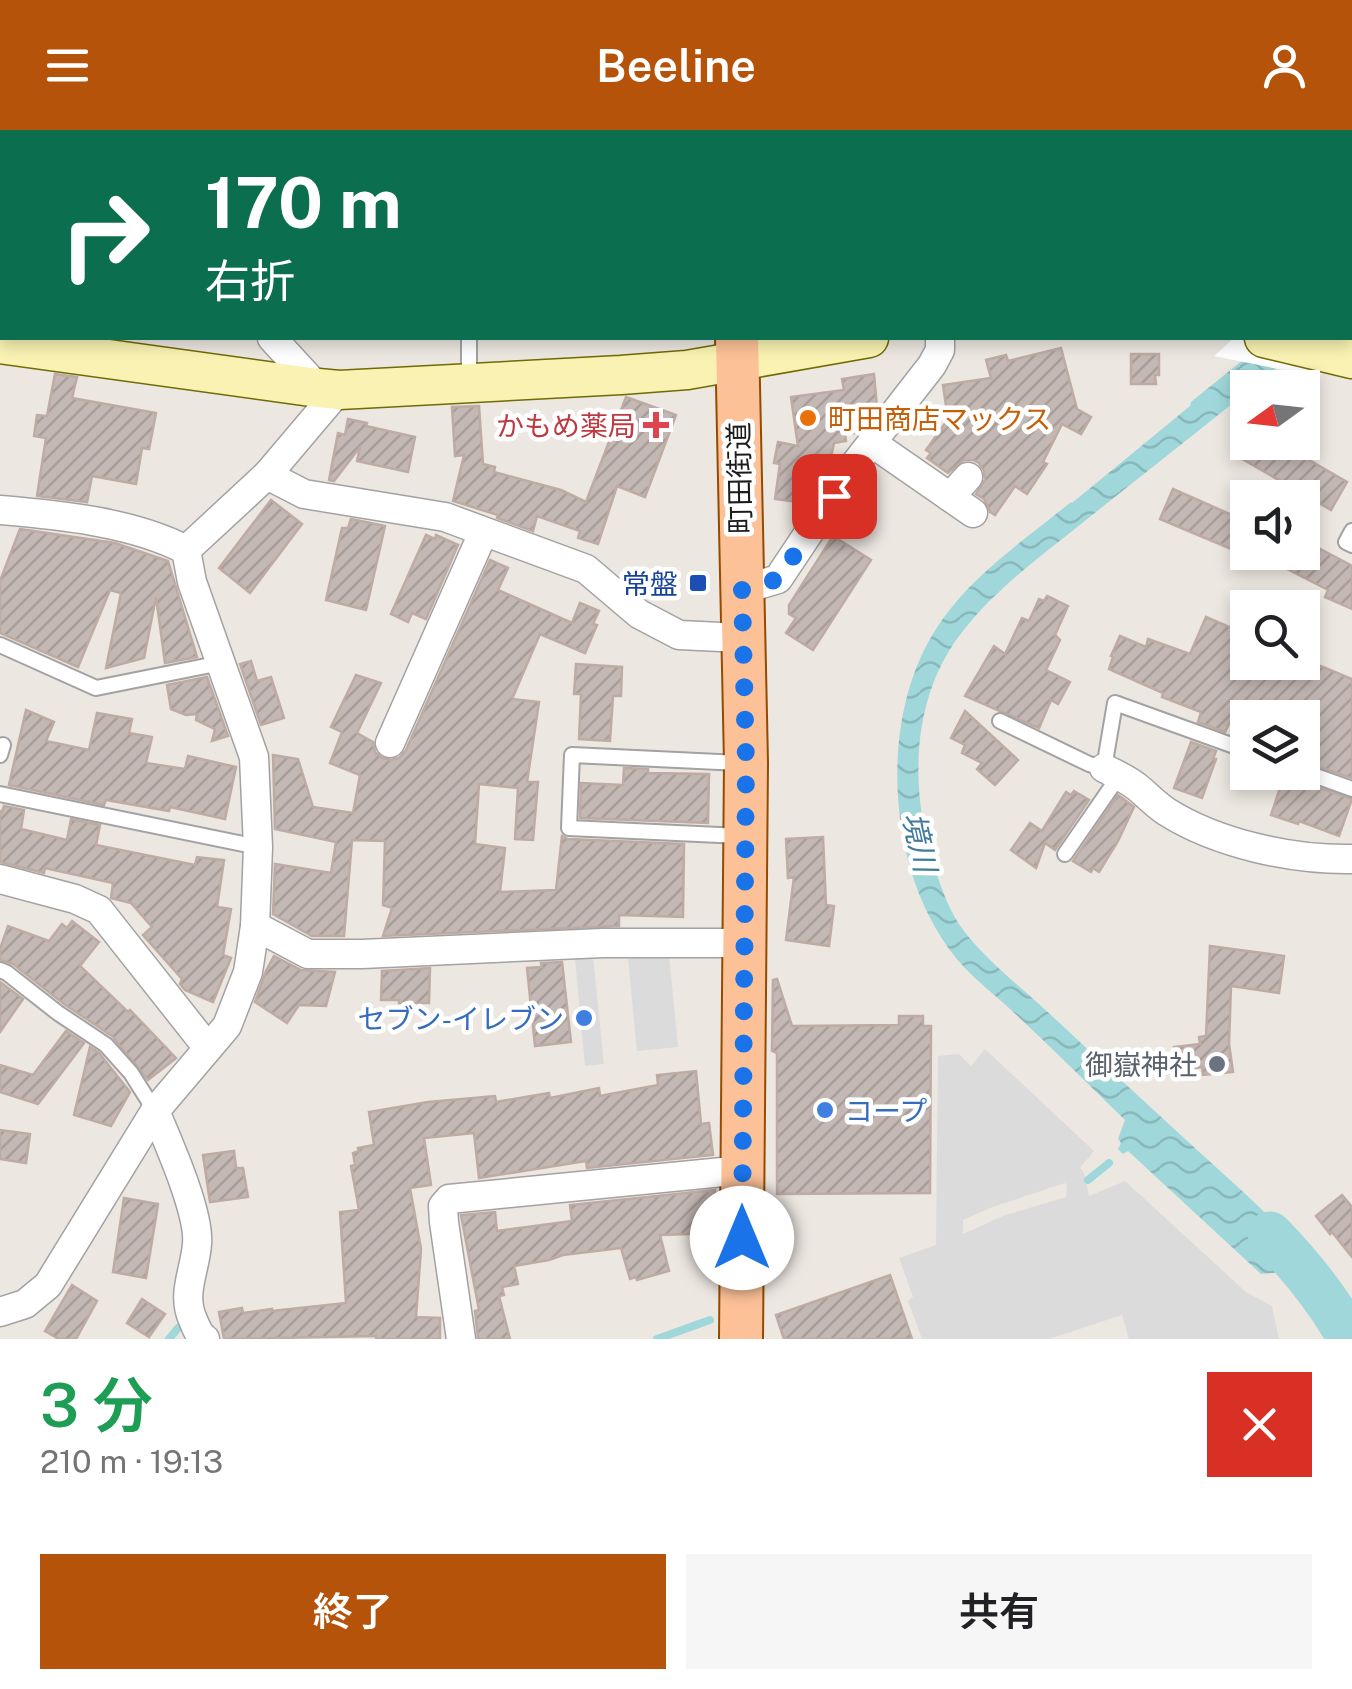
<!DOCTYPE html>
<html lang="ja">
<meta charset="utf-8">
<style>
body{margin:0;font-family:"Public Sans","Noto Sans JP",sans-serif;background:#f6f6f6;color:#202124;height:100vh;display:flex;flex-direction:column;font-size:38px;white-space:nowrap}
*{box-sizing:border-box;margin:0}
p{font-size:32px;color:#757577}
.icon{flex:none;width:55px;height:55px;fill:none;stroke:currentColor;stroke-width:2;stroke-linecap:round;stroke-linejoin:round}
.map{position:relative;height:1209px;overflow:hidden}
.drawer{display:flex;flex-direction:column;background:#fff;flex:1}
.drawer>*{flex:none}
.banner{position:absolute;left:0px;top:0px;width:1352px;height:210px;box-shadow:0 5px 15px #0003;background:#0b6e4f;color:#fff;overflow:hidden}
.needle{width:65px;rotate:255deg}
.tools{position:absolute;left:1230px;top:240px;display:grid;gap:20px}
.tools a{display:grid;place-items:center;width:90px;height:90px;border-radius:0px;background:#fff;box-shadow:0 5px 15px #0003;font-size:50px}
.pin{position:absolute;display:grid;place-items:center;width:85px;height:85px;color:#fff;margin:-42px;border-radius:20px;box-shadow:0 5px 15px #0006}
.me{position:absolute;width:110px;margin:-55px;rotate:0deg;stroke-linejoin:round;filter:drop-shadow(0 0 8px #0008)}
.turn{display:flex;align-items:center;gap:35px;height:210px;padding:0 40px;font-size:45px}
.turn .icon{width:130px;height:130px;stroke-width:2.5}
.turn b{display:block;font-size:70px;line-height:85px}
.round{display:grid;place-items:center;flex:none;width:105px;height:105px;border-radius:0px;background:#f6f6f6}
.overview{display:flex;align-items:center;justify-content:space-between;height:170px;padding:0 40px}
h1{font-size:60px;font-weight:600;line-height:75px;color:#1e9e55}
.button{display:flex;gap:20px;margin-top:auto;padding:20px 40px}
.button a{flex:1;height:115px;border-radius:0px;background:#b45309;color:#fff;font-size:40px;font-weight:600;line-height:115px;text-align:center}
.button a+a{background:#f6f6f6;color:#202124}
header{display:flex;justify-content:space-between;align-items:center;height:130px;padding:0 40px;background:#b45309;color:#fff;font-size:45px;font-weight:600}
.map>svg:first-child{display:block}
</style>
<header><svg class="icon" aria-label="menu" viewBox="0 0 24 24"><path d="M4 6h16M4 12h16M4 18h16"/></svg>Beeline<svg class="icon" aria-label="person" viewBox="0 0 24 24"><circle cx="12" cy="8" r="4"/><path d="M4 21q1-7 8-7t8 7"/></svg></header>
<div class="map">
<svg width="1352" height="1209" viewBox="0 0 1352 1209">
<defs>
<pattern id="water-waves" width="16" height="10" patternUnits="userSpaceOnUse" patternTransform="scale(2.5)"><rect width="16" height="10" fill="#a0d7db"/><path d="M0 5q4-4 8 0t8 0" fill="none" stroke="#89b8bb"/></pattern>
<pattern id="building-hatch" width="6" height="6" patternUnits="userSpaceOnUse" patternTransform="scale(2.5)"><rect width="6" height="6" fill="#c4b8b4"/><path d="M-1 1l2-2M0 6l6-6M5 7l2-2" fill="none" stroke="#a89e9a"/></pattern>
</defs>
<rect width="100%" height="100%" fill="#ede7e1"/>
<g fill="#dbdbdb" fill-rule="evenodd">
<polygon points="669,825 678,917 637,921 628,829"/>
<polygon points="593,827 604,934 585,936 575,829"/>
<path d="M985 919 1094 1021 1080 1038 1084 1043 1089 1066 1125 1051 1246 1162 1272 1176 1279 1209H1129L1122 1185 1049 1209H922L908 1171 913 1167 899 1128 936 1115 938 926 959 924 971 936ZM1065 1053 1067 1056 1066 1067 1003 1086 963 1104V1090L990 1078Z"/>
</g>
<path fill="url(#water-waves)" d="M1270 208H1315L1253 257 1248 258 1247 262C1192 306 1136 350 1081 394 1040 427 995 459 963 501 910 567 909 662 935 739 942 760 950 783 964 801 986 830 1024 860 1051 885 1099 930 1148 975 1196 1019 1243 1062 1291 1103 1329 1154L1286 1142 1261 1144 1128 1021 1123 1024 1118 1019 1121 1013 1118 1009 1125 990C1087 953 1049 915 1010 879 995 865 979 853 965 838 885 753 874 584 942 490 975 443 1027 408 1071 372L1072 373 1190 276 1191 272Z"/>
<polygon fill="#fff" points="1350,198 1352,199 1352,215 1317,247 1214,226 1234,208 1350,208"/>
<g fill="none" stroke-linecap="round" stroke-linejoin="round">
<g stroke="#a0d7db" stroke-width="8">
<polyline points="1088,1050 1109,1033"/>
<polyline points="169,1209 178,1198"/>
<polyline points="657,1209 710,1190"/>
</g>
<path stroke="#a0d7db" stroke-width="45" d="M1270 1104C1301 1136 1329 1170 1350 1209"/>
</g>
<g fill="url(#building-hatch)" stroke="#beaba3" stroke-width="2.5">
<polygon points="1061,218 1077,279 1091,287 1081,304 1062,294 1043,332 1047,334 1027,364 1015,356 995,385 990,382 984,369 976,364 985,350 984,341 979,333 973,330 964,330 948,343 927,328 931,323 926,320 948,289 943,255 991,248 986,230 1006,225 1008,231"/>
<polygon points="1131,224 1159,224 1159,245 1155,245 1156,254 1131,254"/>
<polygon points="55,244 77,247 72,268 156,283 149,319 142,318 136,354 92,346 87,372 37,366 46,308 34,306 37,285 47,286"/>
<polygon points="874,244 877,277 872,284 865,285 864,294 857,303 845,304 846,311 834,313 828,342 811,339 806,373 775,369 780,334 774,333 778,312 798,316 791,267 844,260 842,249"/>
<polygon points="626,267 676,285 645,367 617,356 598,414 578,408 580,401 537,386 533,401 497,388 498,385 453,371 464,325 455,326 452,277 479,276 483,334 495,337 494,342 561,360 586,372"/>
<polygon points="348,289 367,293 366,296 415,307 408,342 357,331 360,317 334,351 329,350 338,303 345,305"/>
<polygon points="1245,312 1278,312 1347,352 1331,380 1237,326"/>
<polygon points="1173,359 1248,392 1248,426 1160,389"/>
<polygon points="271,370 302,394 250,463 219,438"/>
<polygon points="351,389 385,396 366,480 326,470 342,398 348,398"/>
<polygon points="20,399 115,413 168,431 197,527 165,533 156,467 144,528 106,538 121,463 110,460 78,537 0,503 0,451"/>
<polygon points="426,405 435,409 436,405 458,415 426,489 412,483 408,492 391,484"/>
<polygon points="833,406 871,430 813,520 786,503 796,488 789,484 789,475"/>
<polygon points="1313,415 1352,436 1352,479 1325,467 1328,460 1254,422 1309,422"/>
<polygon points="490,430 508,438 498,460 572,493 580,473 599,481 593,494 597,495 585,523 540,504 512,569 539,572 527,652 538,652 533,710 515,709 518,658 479,654 475,714 505,718 500,762 556,760 562,706 568,709 684,714 683,787 619,785 619,796 383,806 392,778 383,775 385,711 352,710 344,806 312,806 273,784 275,734 331,743 336,712 275,699 273,625 298,629 313,677 353,683 360,645 330,633 342,602 331,597 356,545 381,553 357,603 373,612 375,622 382,628 391,630 399,628 406,620"/>
<polygon points="1047,466 1068,476 1055,505 1060,510 1046,540 1070,552 1058,574 1051,570 1039,598 965,566 994,516 1005,524 1022,488 1029,491 1039,469 1044,471"/>
<polygon points="1206,487 1248,505 1248,532 1311,532 1352,549 1352,648 1302,631 1302,588 1248,588 1248,598 1230,592 1225,602 1198,592 1201,582 1162,567 1163,563 1109,539 1113,527 1111,526 1120,506 1146,517 1148,509 1190,524"/>
<polygon points="251,531 257,551 271,547 284,588 261,595 240,534"/>
<polygon points="576,534 622,537 621,566 613,566 610,611 579,609 581,564 574,564"/>
<polygon points="207,547 228,606 212,611 215,599 196,590 197,584 186,585 171,579 167,555"/>
<polygon points="26,580 54,592 46,611 89,620 97,583 132,589 129,603 152,607 146,633 185,639 188,626 236,637 225,689 170,677 169,681 106,670 104,675 9,655"/>
<polygon points="965,581 1018,630 995,655 977,639 982,633 962,623 965,615 951,608"/>
<polygon points="1191,612 1216,621 1213,629 1216,629 1202,668 1174,658"/>
<polygon points="624,638 648,639 648,643 709,644 708,693 580,688 581,653 623,655"/>
<polygon points="1285,643 1298,651 1352,669 1339,706 1299,691 1298,694 1271,685"/>
<polygon points="1074,661 1089,670 1055,720 1045,713 1036,738 1011,720 1030,693 1042,701 1066,662 1071,665"/>
<polygon points="1118,665 1134,677 1118,711 1099,742 1093,738 1091,742 1073,731"/>
<polygon points="4,676 24,680 21,699 67,710 71,689 100,695 96,715 195,735 197,727 224,730 217,777 231,779 223,825 231,828 213,872 185,860 180,854 182,849 143,805 152,797 131,773 111,768 113,753 45,738 44,743 0,732 0,681 2,682"/>
<polygon points="823,707 826,775 834,776 829,816 786,810 794,747 788,748 786,709"/>
<polygon points="72,791 99,812 80,836 128,882 130,880 176,928 148,950 112,906 64,874 13,834 0,830 0,819 8,796 49,811 62,794 67,798"/>
<polygon points="1210,816 1284,826 1279,863 1231,856 1229,914 1233,942 1203,945 1202,937 1177,941 1174,917 1200,914 1199,907 1206,906"/>
<polygon points="274,826 301,840 335,842 326,876 299,875 287,893 255,872 266,841"/>
<polygon points="562,832 571,912 535,916 527,838 542,837 541,833"/>
<polygon points="430,838 429,873 399,873 399,870 381,870 382,841"/>
<polygon points="777,849 792,896 899,895 899,886 923,886 923,896 931,896 930,1063 777,1064 777,923 772,921 773,850"/>
<polygon points="0,852 23,869 0,902"/>
<polygon points="66,901 84,913 38,974 0,962 0,935 33,945"/>
<polygon points="90,917 99,923 130,962 111,996 74,985"/>
<polygon points="696,941 701,994 709,993 713,1025 587,1038 586,1031 479,1048 474,1003 424,1008 431,1055 410,1058 421,1119 416,1187 440,1188 440,1209 376,1209 376,1206 224,1209 219,1182 242,1178 243,1183 272,1179 272,1181 346,1173 340,1082 359,1080 351,1036 355,1035 353,1023 359,1021 358,1018 374,1015 369,982 428,972 495,966 496,972 549,963 550,968 599,958 600,966 658,955 657,945"/>
<polygon points="0,1000 30,1004 26,1033 0,1029"/>
<polygon points="234,1021 236,1038 243,1038 248,1067 210,1072 203,1025"/>
<polygon points="715,1060 717,1103 660,1105 669,1141 637,1150 636,1147 630,1149 621,1118 563,1125 549,1130 514,1136 518,1154 502,1157 504,1165 499,1166 510,1209 478,1209 475,1181 479,1180 461,1085 495,1082 497,1101 572,1091 570,1075"/>
<polygon points="1342,1065 1352,1077 1352,1127 1332,1102 1330,1104 1316,1086"/>
<polygon points="124,1068 158,1074 146,1148 113,1142"/>
<polygon points="890,1145 912,1209 784,1209 776,1185"/>
<polygon points="72,1155 97,1171 76,1209 59,1209 45,1201"/>
<polygon points="142,1169 165,1184 149,1207 127,1193"/>
</g>
<g fill="none" stroke-linecap="round" stroke-linejoin="round">
<defs>
<g id="lane">
<polyline points="481,2 483,0"/>
<polyline points="1341,2 1342,0"/>
<polyline points="469,252 469,208"/>
<polyline points="1352,401 1346,412 1352,415"/>
<polyline points="0,515 96,558 221,533"/>
<polyline points="1000,591 1089,634 1104,638 1115,573 1248,621"/>
<polyline points="0,625 3,615"/>
<polyline points="740,633 572,625 569,698 741,706"/>
<polyline points="1302,641 1352,659"/>
<polyline points="0,664 258,717"/>
<polyline points="1065,724 1119,646"/>
<polyline points="0,840 7,843 58,883 106,915 131,943 155,981"/>
</g>
<g id="street">
<polyline points="0,0 13,2"/>
<polyline points="1014,0 1014,2"/>
<polyline points="151,2 152,0"/>
<polyline points="331,2 332,0"/>
<polyline points="272,208 318,258"/>
<polyline points="872,313 973,383"/>
<polyline points="267,345 304,364 445,387 586,439 639,484 679,505 742,508"/>
<polyline points="950,367 968,347"/>
<path d="M0 380C59 385 133 392 186 420"/>
<polyline points="742,460 778,449 852,338 932,235 940,220 940,208"/>
<polyline points="390,613 483,403"/>
<path d="M1104 638C1115 644 1127 649 1137 657 1147 665 1156 675 1167 682 1218 714 1292 730 1352 729"/>
<polyline points="0,749 75,769 99,780 208,918"/>
<polyline points="255,796 308,824 362,824 603,813 745,813"/>
<path d="M155 981C168 1012 200 1083 197 1114 195 1141 181 1164 193 1190 197 1199 198 1204 205 1209"/>
<polyline points="0,1182 25,1174 48,1155 155,981 227,896 248,842 255,796 258,717 254,627 192,452 186,420 267,345 339,260"/>
<polyline points="461,1209 444,1092 443,1076 449,1069 743,1040"/>
</g>
<g id="secondary">
<polyline points="1264,208 1352,229"/>
<polyline points="0,214 318,258 339,260 621,245 687,240 869,208"/>
</g>
<g id="primary">
<polyline points="745,2 745,0"/>
<polyline points="737,208 746,633 741,1209"/>
</g>
</defs>
<use href="#lane" stroke="#a2a2a2" stroke-width="18"/>
<use href="#street" stroke="#a2a2a2" stroke-width="31"/>
<use href="#secondary" stroke="#706b04" stroke-width="41"/>
<use href="#primary" stroke="#934b00" stroke-width="46"/>
<use href="#lane" stroke="#fff" stroke-width="14"/>
<use href="#street" stroke="#fff" stroke-width="28"/>
<use href="#secondary" stroke="#f9f2b2" stroke-width="38"/>
<use href="#primary" stroke="#fcc197" stroke-width="42"/>
</g>
<g fill="none" stroke-linecap="round" stroke-linejoin="round">
<polyline stroke="#1a73e8" stroke-width="18" stroke-dasharray="0 32.4" points="742,1108 746,633 742,460 778,449 834,366"/>
</g>
<circle fill="#e8710a" stroke="#fff" stroke-width="4" cx="808" cy="288" r="10"/>
<path fill="#e0444e" stroke="#fff" stroke-width="4" d="M651 280h10v10h10v10h-10v10h-10v-10h-10v-10h10z"/>
<rect fill="#1a4fb4" stroke="#fff" stroke-width="4" x="688" y="443" width="20" height="20" rx="5"/>
<g fill="#3f7fe0" stroke="#fff" stroke-width="4">
<circle cx="584" cy="888" r="10"/>
<circle cx="825" cy="980" r="10"/>
</g>
<circle fill="#6b7280" stroke="#fff" stroke-width="4" cx="1217" cy="934" r="10"/>
<g text-anchor="middle" dominant-baseline="central" stroke-width="9" stroke-linejoin="round" paint-order="stroke">
<g font-size="28" fill="#c56008" stroke="#fff" text-anchor="start">
<text x="828" y="288">町田商店マックス</text>
</g>
<g font-size="28" fill="#be3a42" stroke="#fff" text-anchor="end">
<text x="636" y="295">かもめ薬局</text>
</g>
<g font-size="28" fill="#1b1b1b" stroke="#fff">
<text transform="translate(739 348) rotate(-91)">町田街道</text>
</g>
<g font-size="28" fill="#164399" stroke="#fff" text-anchor="end">
<text x="678" y="453">常盤</text>
</g>
<g font-size="28" fill="#366cbe" stroke="#fff" text-anchor="end">
<text x="564" y="888">セブン-イレブン</text>
<text x="845" y="980" text-anchor="start">コープ</text>
</g>
<g font-size="28" fill="#5b616d" stroke="#fff" text-anchor="end">
<text x="1197" y="934">御嶽神社</text>
</g>
<g font-size="30" font-style="italic" fill="#437c9b" stroke="#fff">
<text transform="translate(920 712) rotate(77)">境川</text>
</g>
</g>
</svg>
<div class="tools">
<a><svg class="needle" viewBox="-14 -14 28 28"><path d="M0-13l5 13h-10z" fill="#e53935"/><path d="M0 13l5-13h-10z" fill="#757577"/></svg></a>
<a><svg class="icon" aria-label="sound" viewBox="0 0 24 24"><path d="M4 9h4l5-4v14l-5-4H4zM17 9q2 3 0 6"/></svg></a>
<a><svg class="icon" aria-label="search" viewBox="0 0 24 24"><circle cx="10" cy="10" r="6"/><path d="M15 15l6 6"/></svg></a>
<a><svg class="icon" aria-label="layers" viewBox="0 0 24 24"><path d="M12 4l9 5-9 5-9-5zM3 14l9 5 9-5"/></svg></a>
</div>
<div class="pin" style="left:834px;top:366px;background:#d93025"><svg class="icon" aria-label="arrive" viewBox="0 0 24 24"><path d="M6 21V4h12l-3 4 3 4H6"/></svg></div>
<svg class="me" style="left:742px;top:1108px" viewBox="-20 -20 40 40"><circle r="19" fill="#fff"/><path d="M0-13L10 11 0 6-10 11z" fill="#1a73e8"/></svg>
<div class="banner">
<div class="turn"><svg class="icon" aria-label="right" viewBox="0 0 24 24"><path d="M7 20v-9h11M14 6l5 5-5 5"/></svg><div><b>170 m</b>右折</div></div>
</div>
</div>
<section class="drawer">
<div class="overview"><div><h1>3 分</h1><p>210 m · 19:13</p></div><a class="round" style="background:#d93025;color:#fff"><svg class="icon" aria-label="close" viewBox="0 0 24 24"><path d="M6 6l12 12M18 6L6 18"/></svg></a></div>
<div class="button"><a>終了</a><a>共有</a></div>
</section>
